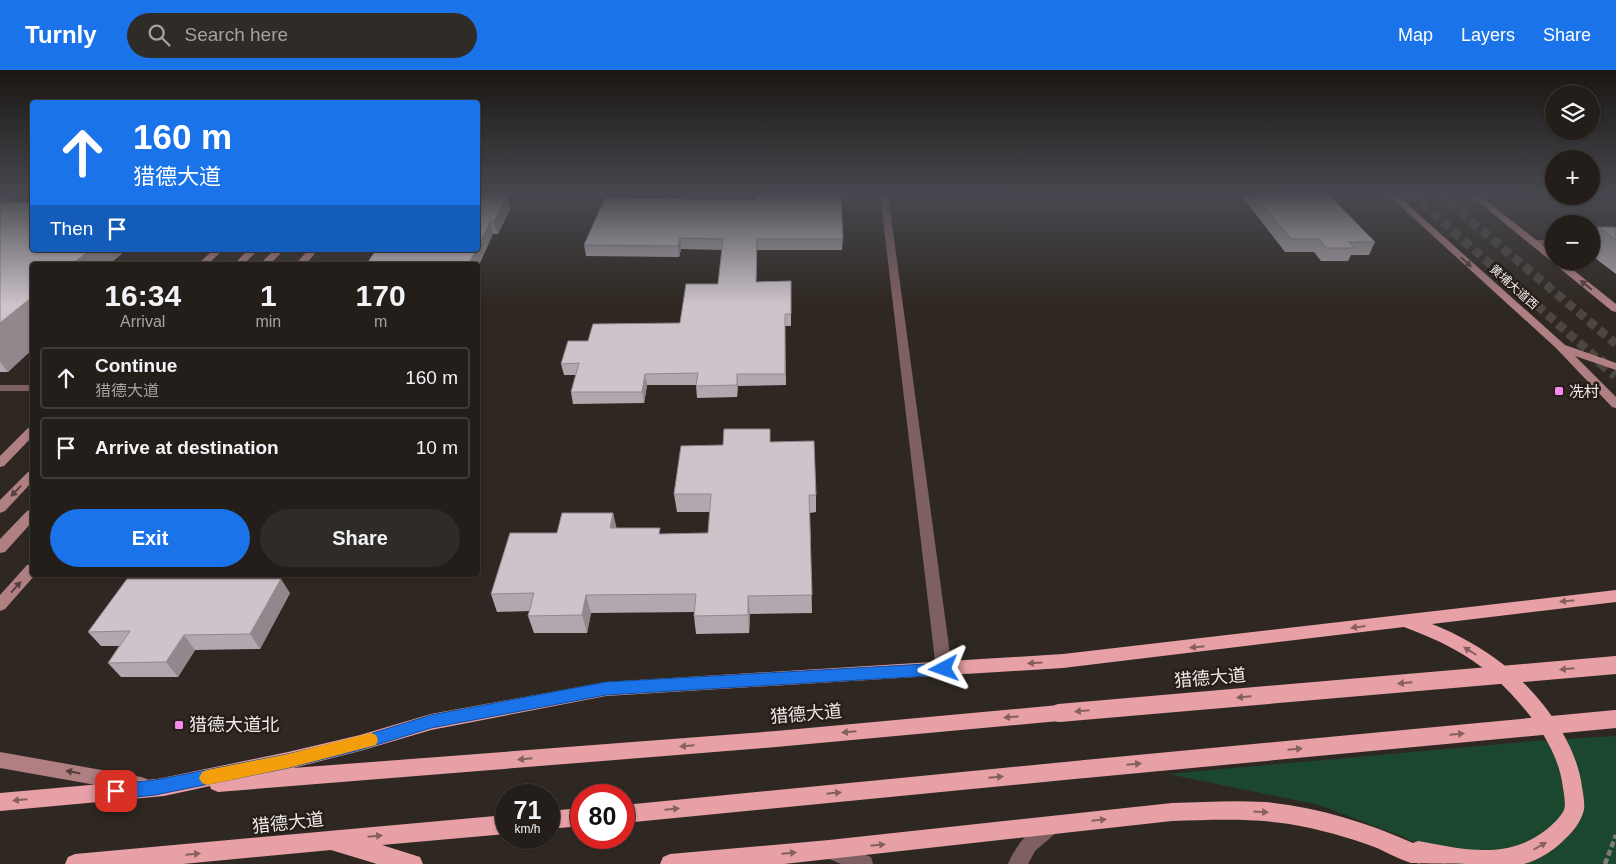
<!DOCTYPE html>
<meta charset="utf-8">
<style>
body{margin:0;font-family:Arial,"Noto Sans SC",sans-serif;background:#2f2b27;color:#f1f3f6;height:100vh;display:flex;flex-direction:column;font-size:19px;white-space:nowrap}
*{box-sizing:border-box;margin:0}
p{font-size:16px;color:#a3a2a2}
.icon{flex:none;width:28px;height:28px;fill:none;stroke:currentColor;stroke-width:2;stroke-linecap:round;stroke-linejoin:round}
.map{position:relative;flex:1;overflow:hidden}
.drawer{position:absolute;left:30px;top:192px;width:450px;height:315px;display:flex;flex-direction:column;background:#231e1a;border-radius:5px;box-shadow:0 1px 4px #0004,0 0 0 1px #403c39}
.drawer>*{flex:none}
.guide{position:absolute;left:30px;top:30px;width:450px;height:152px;border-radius:5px;box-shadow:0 1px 4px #0004,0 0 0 1px #403c39;background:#1a73e8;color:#fff;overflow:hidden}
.buttons{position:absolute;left:1545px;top:15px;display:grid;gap:10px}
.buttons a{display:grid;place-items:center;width:55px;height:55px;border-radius:50%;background:#231e1a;box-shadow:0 1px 4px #0004,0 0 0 1px #403c39;font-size:25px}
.speed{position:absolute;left:495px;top:714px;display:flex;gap:10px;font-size:25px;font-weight:700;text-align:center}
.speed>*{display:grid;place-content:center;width:65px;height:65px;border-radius:50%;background:#231e1a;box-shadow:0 1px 4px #0004,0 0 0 1px #403c39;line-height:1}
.speed small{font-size:12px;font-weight:400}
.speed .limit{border:8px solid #d22;background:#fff;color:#111}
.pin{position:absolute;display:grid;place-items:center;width:42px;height:42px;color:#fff;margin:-21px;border-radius:10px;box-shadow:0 2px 8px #0006}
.me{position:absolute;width:55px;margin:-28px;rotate:266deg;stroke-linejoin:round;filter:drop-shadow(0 0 4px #0008)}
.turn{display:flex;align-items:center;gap:18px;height:105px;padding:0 20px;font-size:22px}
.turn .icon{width:65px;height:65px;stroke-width:2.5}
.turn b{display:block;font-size:35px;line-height:42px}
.then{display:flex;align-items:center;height:48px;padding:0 20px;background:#0003;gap:10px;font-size:19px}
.eta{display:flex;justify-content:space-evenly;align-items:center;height:85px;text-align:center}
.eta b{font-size:30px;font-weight:700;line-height:35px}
.cta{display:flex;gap:10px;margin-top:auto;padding:10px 20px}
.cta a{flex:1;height:58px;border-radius:30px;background:#1a73e8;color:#fff;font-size:20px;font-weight:700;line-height:58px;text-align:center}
.cta a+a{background:#2f2b27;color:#f1f3f6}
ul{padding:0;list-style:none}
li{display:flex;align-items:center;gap:15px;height:62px;margin:0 10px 8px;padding:0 10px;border:2px solid #403c39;border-radius:5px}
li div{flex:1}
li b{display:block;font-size:19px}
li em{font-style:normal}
header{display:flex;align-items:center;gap:30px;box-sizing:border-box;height:70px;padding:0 25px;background:#1a73e8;color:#fff}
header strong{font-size:24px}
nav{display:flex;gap:28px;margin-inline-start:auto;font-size:18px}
.search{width:350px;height:45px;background:#2f2b27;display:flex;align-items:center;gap:12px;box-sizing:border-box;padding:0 18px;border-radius:28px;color:#a3a2a2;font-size:19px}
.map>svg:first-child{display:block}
</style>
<header>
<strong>Turnly</strong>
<div class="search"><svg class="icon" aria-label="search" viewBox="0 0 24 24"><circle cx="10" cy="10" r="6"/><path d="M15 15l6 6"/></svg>Search here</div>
<nav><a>Map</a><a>Layers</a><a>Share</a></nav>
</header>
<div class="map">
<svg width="1616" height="794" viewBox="0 0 1616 794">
<rect width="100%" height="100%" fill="#2f2822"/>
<polygon fill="#1b472f" points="1616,666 1616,794 1456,794 1404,767 1319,735 1168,704 1533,671"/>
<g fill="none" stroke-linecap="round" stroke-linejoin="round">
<g stroke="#4c4540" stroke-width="9" stroke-dasharray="9 5" stroke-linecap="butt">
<polyline points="1411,124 1600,291"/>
<polyline points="1439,124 1616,274"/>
</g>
<polyline stroke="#4c4540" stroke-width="12" stroke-dasharray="12 6" stroke-linecap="butt" points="1599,290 1616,305"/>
<polyline stroke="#817b77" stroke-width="4.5" stroke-dasharray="6 3" stroke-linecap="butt" points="1605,794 1616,765"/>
<g fill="#7f6062" fill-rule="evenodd">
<rect x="1529" y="170" width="25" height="4"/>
<rect x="0" y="315" width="32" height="6"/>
</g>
<polygon fill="#7f6062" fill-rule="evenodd" points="880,124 888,124 952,599 950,604 944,606 938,604 936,599"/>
<g fill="#7f6062" fill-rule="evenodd">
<polygon points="0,124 32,124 32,126 0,127"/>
<path d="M1051 747 1057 750 1060 756 1057 762 1035 781 1028 794H1008C1016 775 1032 755 1051 747Z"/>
<polygon points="832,772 871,787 873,794 841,794 825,787 823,781 825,775"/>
</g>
<g fill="#b07f82" fill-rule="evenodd">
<polygon points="1387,124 1396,124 1565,275 1616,293 1616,300 1575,286 1616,327 1616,338 1612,337 1556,278"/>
<polygon points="1469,124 1478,124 1554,184 1554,191 1562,191 1616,234 1616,242 1612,241"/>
<polygon points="213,180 223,180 207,195 197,195"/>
<polygon points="248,180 258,180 243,195 233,195"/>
<polygon points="274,180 284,180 269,195 259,195"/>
<polygon points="308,180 318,180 305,195 295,195"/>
<polygon points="32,357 32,367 4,396 0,397 0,386 28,358"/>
<polygon points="32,401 32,412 5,441 0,443 0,430 28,402"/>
<polygon points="32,439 32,452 5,482 0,483 0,469 27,441"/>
<polygon points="32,494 32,505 35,505 5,539 0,541 0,525 27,495"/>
<polygon points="0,682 141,707 147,709 150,715 147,721 141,723 0,698"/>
</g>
<g fill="#e6a0a6" fill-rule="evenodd">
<path d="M1616 520V532L1432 554C1458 564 1482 578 1504 595 1540 625 1576 670 1582 717 1583 724 1585 732 1584 740 1580 756 1567 768 1555 778 1546 785 1535 791 1524 794 1516 794 1418 794 1411 793 1399 789 1388 783 1377 778 1348 767 1319 759 1289 754 1250 748 1211 750 1172 751L784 794H660L663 787 670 784 829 770 1172 733C1203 732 1234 730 1265 732 1316 737 1366 752 1413 773L1418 771C1442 775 1465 781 1490 780 1511 779 1529 773 1546 760 1552 755 1560 748 1564 740 1566 734 1564 724 1563 718 1558 674 1525 636 1494 607 1468 584 1437 569 1404 557L1063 598 606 626 431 660 360 681 293 698 776 661 1059 635 1065 637 1068 643 1065 649 1059 651 776 677 218 722 211 719 210 716 164 726 0 741V723L157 709 288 682 360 665 431 644 606 612 1063 584Z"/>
<polygon points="1085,690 1092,693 1094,699 1092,705 1085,708 624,753 624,735"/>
<polygon points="581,738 581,756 549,759 549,741"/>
<polygon points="506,745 506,764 382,775 420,787 423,794 377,794 331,780 183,794 65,794 68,787 75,784"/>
</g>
<g stroke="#e6a0a6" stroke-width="18">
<polyline points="1059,643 1616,595"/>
<polyline points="1085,699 1616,649"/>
</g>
</g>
<g fill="#b0a8ae">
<polygon points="0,124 8,124 14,133 32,180 126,180 112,192 8,302 0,302"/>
<polygon points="478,124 480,124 481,127 510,139 498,164 493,164 478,197"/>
<polygon points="1241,124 1328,124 1375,172 1369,185 1351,185 1348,191 1321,191 1314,182 1285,182 1241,125"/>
<polygon points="605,128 843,169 842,180 757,180 756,212 791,211 791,256 785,256 786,315 738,316 737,327 697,328 696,315 647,315 644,333 573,334 571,322 576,305 564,305 561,294 588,271 680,253 718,214 722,180 681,179 679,187 586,186 584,175"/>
<polygon points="1598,157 1616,157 1616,204 1591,185 1591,168"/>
<polygon points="770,359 770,372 816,425 816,442 810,443 812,543 750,544 749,563 696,564 694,546 694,542 591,543 587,563 534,563 528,546 530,541 497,542 491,524 557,463 613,443 616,458 661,464 708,463 710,442 677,442 674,424 723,375"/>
<polygon points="290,523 260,579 195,580 178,607 121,607 108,593 119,576 101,576 88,562"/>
</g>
<g fill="#90888d">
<polygon points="7,124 8,124 27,154 0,142 0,129"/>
<polygon points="507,126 510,139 498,164 494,152"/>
<polygon points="490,152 493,164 478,197 478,195 468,195 476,180 478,180 478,176"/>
<polygon points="680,168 681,179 679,187 678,176"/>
<polygon points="85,180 126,180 112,192 114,195 71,195"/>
<polygon points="32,227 32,280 8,302 0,292 0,253"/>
<polygon points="645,304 647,315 644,333 642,322"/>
<polygon points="737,304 738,316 737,327"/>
<polygon points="613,443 617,460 610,458"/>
<polygon points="281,509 290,523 260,579 250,564"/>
<polygon points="586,525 591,543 587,563 582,545"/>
<polygon points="748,526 750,544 749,563 748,545"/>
<polygon points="184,565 195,580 178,607 166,592"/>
</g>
<g fill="#cdc3ca" stroke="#90888d">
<polygon points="0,124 7,124 0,129"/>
<polygon points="757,124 841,124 843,169 757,169 756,212 791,211 791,244 785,244 785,304 737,304 737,315 696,316 698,303 645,304 642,322 571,322 579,293 561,294 568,271 588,271 593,254 680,253 686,214 718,214 723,169 680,168 678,176 584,175 605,128 756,130"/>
<polygon points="1254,124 1328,124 1375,172 1349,172 1354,178 1326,178 1319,169 1291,169"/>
<polygon points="507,126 494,152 490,152 478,176 478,127"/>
<polygon points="32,132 32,180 90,180 71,195 32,195 32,227 0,253 0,133"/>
<polygon points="1598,157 1616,157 1616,170"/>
<polygon points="376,180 476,180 468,195 366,195"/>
<polygon points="724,359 770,359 770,372 814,371 816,425 809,425 812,525 748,526 748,545 694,546 696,524 586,525 582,545 528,546 534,523 491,524 510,463 557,463 562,443 613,443 610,458 660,458 659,464 708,463 711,424 674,424 681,376 723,375"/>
<polygon points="127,509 281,509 250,564 184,565 166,592 108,593 130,561 88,562"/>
</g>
<defs><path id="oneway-solid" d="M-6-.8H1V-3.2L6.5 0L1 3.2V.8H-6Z" transform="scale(1.25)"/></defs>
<g fill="#56403e">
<use href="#oneway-solid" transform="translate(1466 192) rotate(42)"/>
<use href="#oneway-solid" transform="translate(1586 215) rotate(-141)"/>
<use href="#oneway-solid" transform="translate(16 421) rotate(134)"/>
<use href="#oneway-solid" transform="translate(16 517) rotate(-48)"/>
<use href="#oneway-solid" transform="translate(73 702) rotate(-169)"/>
</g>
<g fill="#865f60">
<use href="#oneway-solid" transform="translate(1567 531) rotate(174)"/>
<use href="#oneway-solid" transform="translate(1358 557) rotate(173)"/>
<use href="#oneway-solid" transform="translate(1197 577) rotate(174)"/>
<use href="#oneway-solid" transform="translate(1470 581) rotate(-149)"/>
<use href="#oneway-solid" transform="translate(1035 593) rotate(176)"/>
<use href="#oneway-solid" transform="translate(1567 599) rotate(175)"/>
<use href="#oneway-solid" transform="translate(1405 613) rotate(175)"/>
<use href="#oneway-solid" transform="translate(1244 627) rotate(175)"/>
<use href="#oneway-solid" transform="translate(1082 641) rotate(175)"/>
<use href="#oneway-solid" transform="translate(1011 647) rotate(175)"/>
<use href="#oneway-solid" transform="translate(849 662) rotate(175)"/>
<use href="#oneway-solid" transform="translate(1457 664) rotate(-5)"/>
<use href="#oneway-solid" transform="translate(687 676) rotate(175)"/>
<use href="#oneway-solid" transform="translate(1295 679) rotate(-5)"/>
<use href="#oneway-solid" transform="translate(525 689) rotate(175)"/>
<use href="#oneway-solid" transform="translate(1134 694) rotate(-5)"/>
<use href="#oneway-solid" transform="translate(996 707) rotate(-5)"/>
<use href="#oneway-solid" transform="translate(834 723) rotate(-6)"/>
<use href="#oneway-solid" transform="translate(20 730) rotate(175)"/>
<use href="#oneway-solid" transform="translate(672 739) rotate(-5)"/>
<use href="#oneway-solid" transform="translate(1261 742) rotate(4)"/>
<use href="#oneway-solid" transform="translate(1099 750) rotate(-6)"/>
<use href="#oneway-solid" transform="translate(375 766) rotate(-5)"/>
<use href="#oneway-solid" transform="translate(878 775) rotate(-6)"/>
<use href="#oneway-solid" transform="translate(1540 776) rotate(-30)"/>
<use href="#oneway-solid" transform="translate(789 783) rotate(-5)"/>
<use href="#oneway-solid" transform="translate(193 784) rotate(-5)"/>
</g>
<linearGradient id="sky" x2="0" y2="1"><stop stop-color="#1a1613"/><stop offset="0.53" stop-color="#47484f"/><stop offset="1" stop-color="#47484f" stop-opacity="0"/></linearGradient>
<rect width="1616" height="235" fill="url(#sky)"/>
<polygon fill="#1a73e8" stroke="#114b97" points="944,593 949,595 951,599 949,603 944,605 606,625 431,658 360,680 288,698 155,725 116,729 111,727 109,721 111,716 116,714 155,710 288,684 360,667 431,645 606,612"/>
<polygon fill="#f59e0b" points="371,663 376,665 378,670 376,675 288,698 207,715 202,713 199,708 202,702 207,700 288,684"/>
<g fill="#f888ea" stroke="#251e19" stroke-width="2">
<rect x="1554" y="316" width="10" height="10" rx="2.5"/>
<rect x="174" y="650" width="10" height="10" rx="2.5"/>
</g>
<g text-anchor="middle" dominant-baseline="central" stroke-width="5" stroke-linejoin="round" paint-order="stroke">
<g font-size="12" fill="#f0ebe8" stroke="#251e19">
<text transform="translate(1514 217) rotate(42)">黄埔大道西</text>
</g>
<g font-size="15" fill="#f0ebe8" stroke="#251e19" text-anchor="start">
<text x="1569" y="321">冼村</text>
</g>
<g font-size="18" fill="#f0ebe8" stroke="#251e19">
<text transform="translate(1210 608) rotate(-5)">猎德大道</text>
<text transform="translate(806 644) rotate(-5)">猎德大道</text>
<text transform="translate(288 753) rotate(-6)">猎德大道</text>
</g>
<g font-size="18" fill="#f0ebe8" stroke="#251e19" text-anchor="start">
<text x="189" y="655">猎德大道北</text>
</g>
</g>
</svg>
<div class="buttons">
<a><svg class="icon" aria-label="layers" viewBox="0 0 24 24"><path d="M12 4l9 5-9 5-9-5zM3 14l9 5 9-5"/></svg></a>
<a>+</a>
<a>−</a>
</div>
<div class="speed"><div>71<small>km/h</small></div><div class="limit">80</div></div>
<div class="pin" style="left:116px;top:721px;background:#d93025"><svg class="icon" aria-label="arrive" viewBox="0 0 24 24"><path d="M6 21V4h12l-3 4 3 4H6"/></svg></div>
<svg class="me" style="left:944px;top:599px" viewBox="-20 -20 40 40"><path d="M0-17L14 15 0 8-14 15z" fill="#1a73e8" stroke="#fff" stroke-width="4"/></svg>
<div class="guide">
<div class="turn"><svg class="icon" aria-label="ahead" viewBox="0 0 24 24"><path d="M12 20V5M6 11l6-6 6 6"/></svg><div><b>160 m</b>猎德大道</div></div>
<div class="then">Then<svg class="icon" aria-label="arrive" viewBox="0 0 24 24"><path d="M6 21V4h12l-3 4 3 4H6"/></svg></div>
</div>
<section class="drawer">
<div class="eta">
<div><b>16:34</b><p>Arrival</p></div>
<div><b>1</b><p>min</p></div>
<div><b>170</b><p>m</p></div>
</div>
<ul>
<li><svg class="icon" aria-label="ahead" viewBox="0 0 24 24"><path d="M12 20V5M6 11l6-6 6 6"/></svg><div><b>Continue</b><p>猎德大道</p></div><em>160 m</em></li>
<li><svg class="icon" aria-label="arrive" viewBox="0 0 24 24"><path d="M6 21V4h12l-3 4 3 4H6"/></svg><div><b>Arrive at destination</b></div><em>10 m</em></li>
</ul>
<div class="cta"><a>Exit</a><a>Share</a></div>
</section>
</div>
